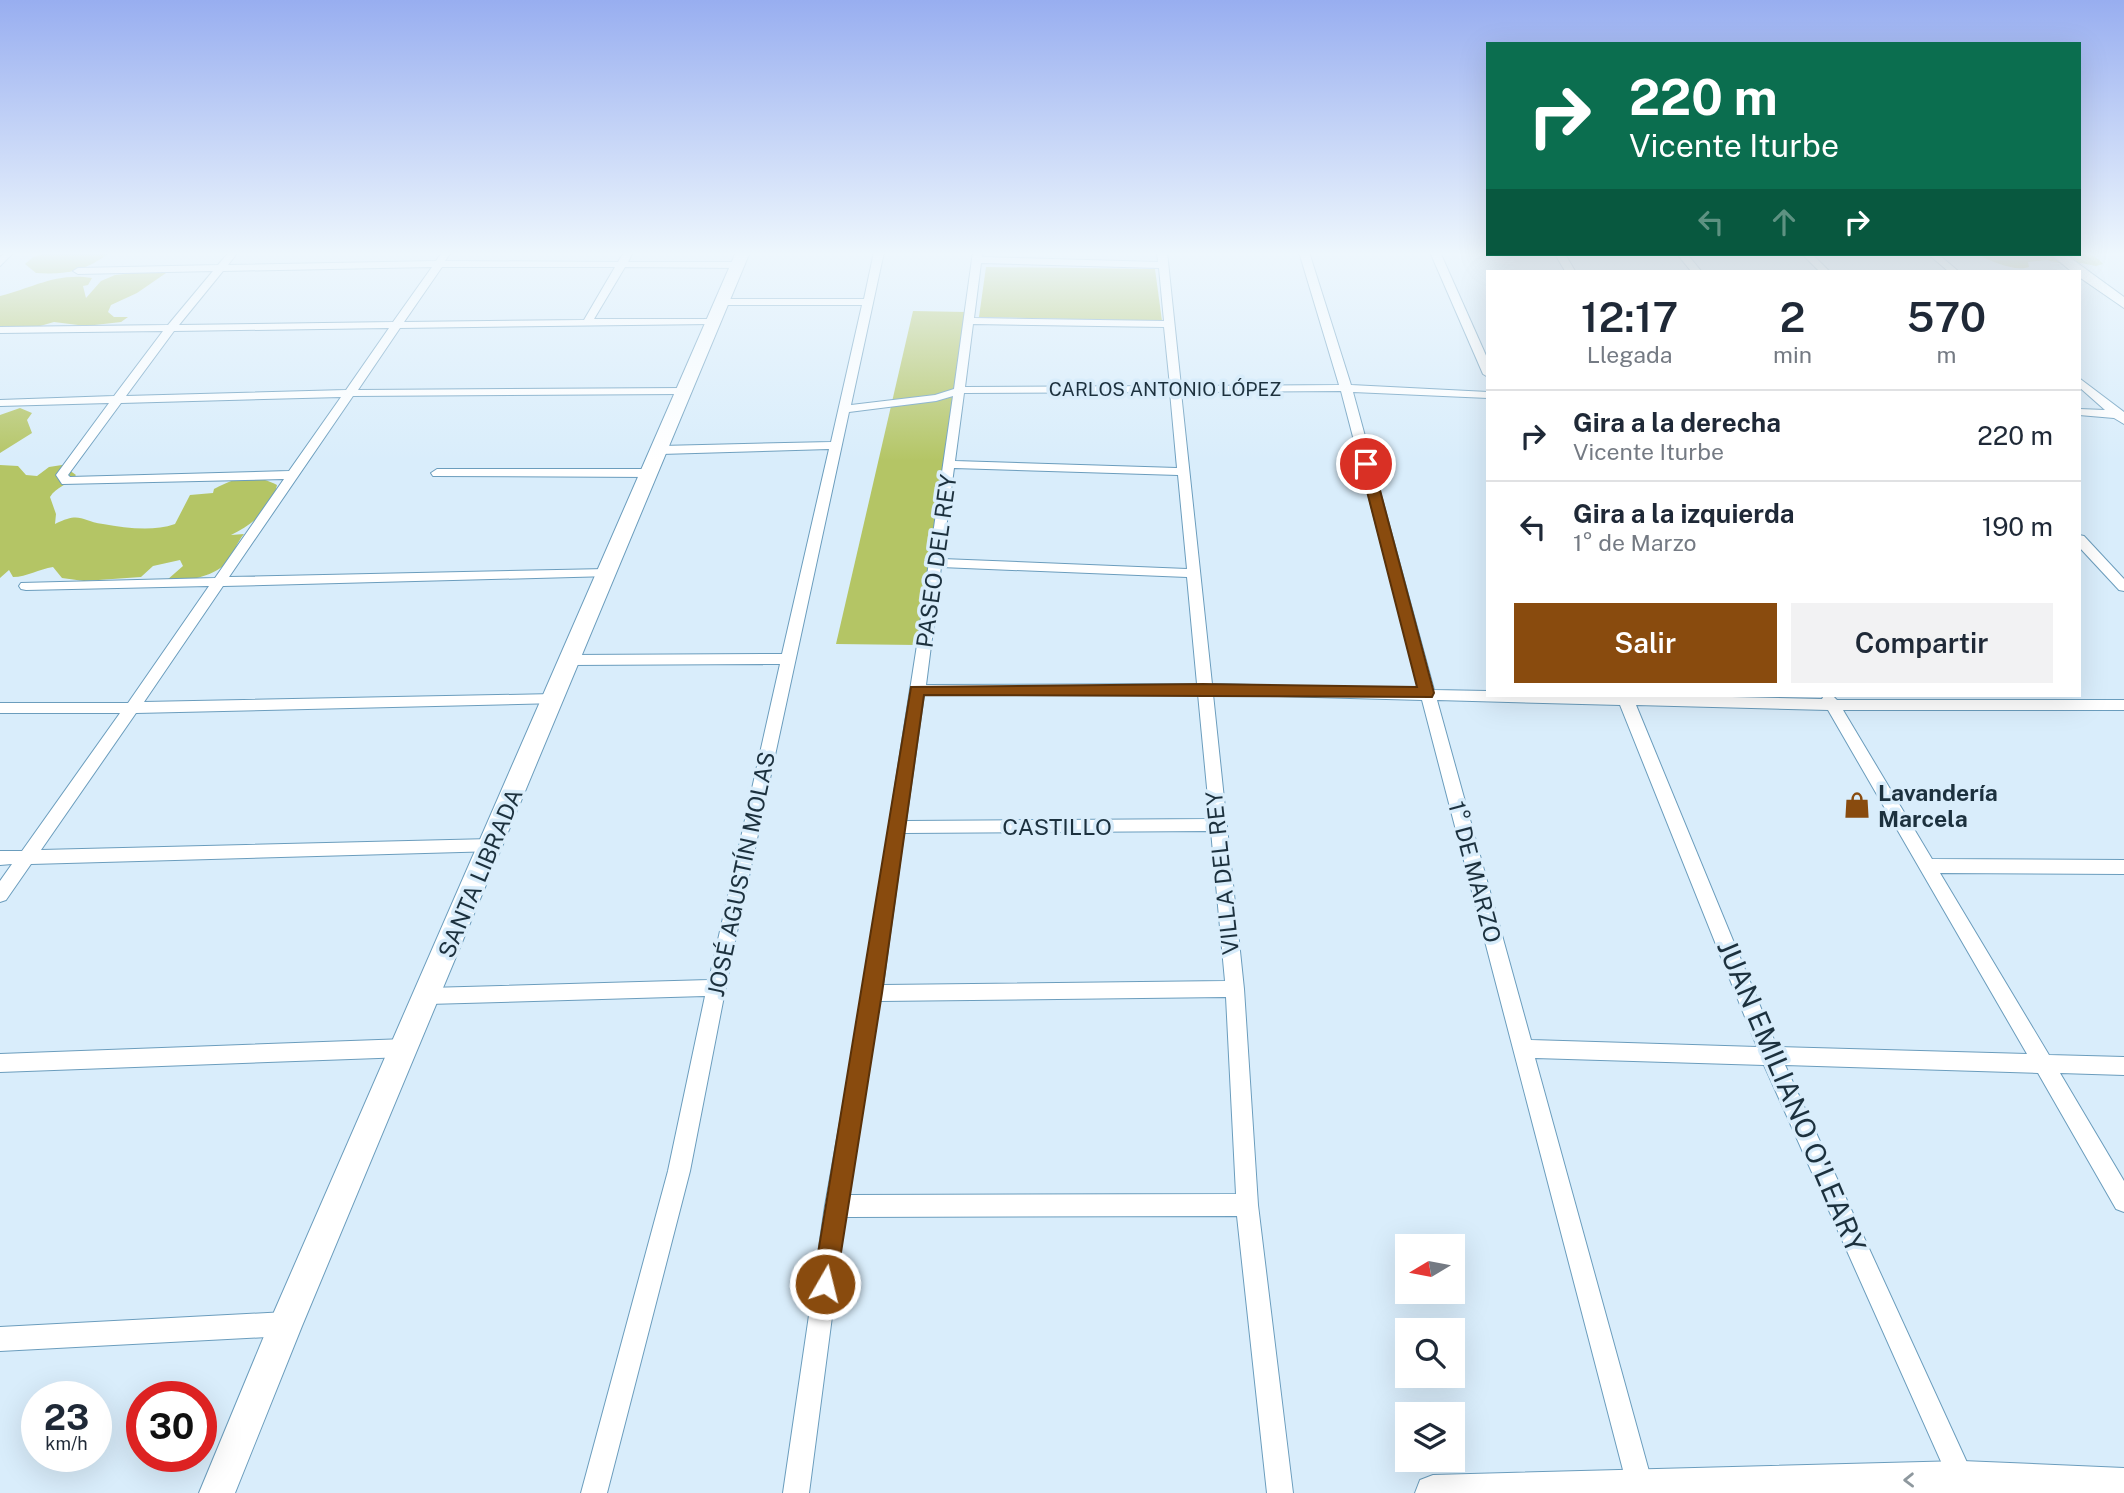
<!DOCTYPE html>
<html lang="es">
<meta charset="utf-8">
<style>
body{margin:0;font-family:"Public Sans",sans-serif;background:#f2f2f3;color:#1f2937;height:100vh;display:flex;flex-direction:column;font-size:26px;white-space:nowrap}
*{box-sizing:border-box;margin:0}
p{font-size:23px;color:#747a83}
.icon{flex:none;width:38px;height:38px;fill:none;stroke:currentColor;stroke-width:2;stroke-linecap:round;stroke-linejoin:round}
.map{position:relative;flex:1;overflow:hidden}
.details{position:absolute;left:1486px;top:270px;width:595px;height:427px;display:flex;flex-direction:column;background:#fff;border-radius:0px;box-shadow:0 7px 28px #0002}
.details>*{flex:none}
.hud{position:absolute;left:1486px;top:42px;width:595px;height:214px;border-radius:0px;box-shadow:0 7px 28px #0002;background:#0b6e4f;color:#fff;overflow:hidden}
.needle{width:46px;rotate:260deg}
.tools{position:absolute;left:1395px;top:1234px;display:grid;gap:14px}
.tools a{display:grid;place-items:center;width:70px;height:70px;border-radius:0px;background:#fff;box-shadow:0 7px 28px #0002;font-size:35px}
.speed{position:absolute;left:21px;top:1381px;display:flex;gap:14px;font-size:35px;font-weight:700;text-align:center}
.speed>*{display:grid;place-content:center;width:91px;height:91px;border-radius:50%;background:#fff;box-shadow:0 7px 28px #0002;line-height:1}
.speed small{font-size:18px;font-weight:400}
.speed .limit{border:10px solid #d22;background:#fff;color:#111}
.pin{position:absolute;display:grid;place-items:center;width:60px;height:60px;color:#fff;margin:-30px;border:4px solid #fff;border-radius:50%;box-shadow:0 2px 7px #0007}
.me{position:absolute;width:77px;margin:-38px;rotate:8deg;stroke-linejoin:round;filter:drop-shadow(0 0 5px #0008)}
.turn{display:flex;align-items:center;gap:24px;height:147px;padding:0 28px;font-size:32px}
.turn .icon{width:91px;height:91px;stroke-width:2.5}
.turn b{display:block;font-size:49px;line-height:60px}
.lanes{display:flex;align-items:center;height:66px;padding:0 28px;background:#0003;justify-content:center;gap:35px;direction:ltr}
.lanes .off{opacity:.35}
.eta{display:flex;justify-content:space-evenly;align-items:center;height:119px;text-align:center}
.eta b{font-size:42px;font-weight:600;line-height:49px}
.button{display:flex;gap:14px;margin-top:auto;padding:14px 28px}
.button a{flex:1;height:80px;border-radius:0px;background:#894b0e;color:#fff;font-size:28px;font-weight:600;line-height:80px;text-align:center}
.button a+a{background:#f2f2f3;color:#1f2937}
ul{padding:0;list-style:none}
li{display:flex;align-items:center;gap:21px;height:91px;padding:0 28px;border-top:2px solid #e0e1e3}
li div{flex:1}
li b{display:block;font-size:26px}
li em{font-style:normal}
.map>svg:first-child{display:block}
</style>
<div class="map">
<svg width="2124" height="1493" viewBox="0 0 2124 1493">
<rect width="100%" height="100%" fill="#d9edfb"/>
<g fill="#b4c565">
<path d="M49 252H110C87 271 65 275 36 273L25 264 33 257Z"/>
<path d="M1977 254 2070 256C2081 250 2096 255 2103 264L2096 266 2081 263 2072 266 2047 260 2028 262 2029 267C2015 272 1990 261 1977 254Z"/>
<polygon points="986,267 1155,269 1162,321 979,317"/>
<path d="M154 271 166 273 137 293 111 305 108 312 114 317H128L121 322 86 326 54 322 33 328 0 330V296C32 288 57 272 92 278L88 285 83 286 86 298 101 281 115 275Z"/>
<polygon points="913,311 966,312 917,645 836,644"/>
<polygon points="20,408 32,413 27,420 32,433 0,453 0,415"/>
<path d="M0 465 18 466 26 475 37 476 49 467 62 465 76 475C68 485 56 487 50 497L56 514 55 524C81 511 80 521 103 524 127 528 152 532 175 524L190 495 213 493 214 489C240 476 249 472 277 485 272 509 253 524 231 535L244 534C237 542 235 551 230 558 218 577 186 582 167 580L183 566 180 560 153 566 141 577 84 581 62 578 53 567C39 569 27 577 13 577L9 570 0 578Z"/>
</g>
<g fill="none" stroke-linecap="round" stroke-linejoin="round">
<defs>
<g id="street">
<polygon points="5,252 14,252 0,266 0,257"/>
<path d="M229 252H238L228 265 436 261 442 252H451L445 261 618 262 624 252H633L628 262H737L742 265 737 268 625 267 594 319H716V323L712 324 400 328 358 390 684 388 690 391 684 394 353 396 229 577 606 569 611 570 613 573 611 576 223 586 144 702 554 694 559 695 562 699 559 703 136 713 41 850 491 839 497 841 500 846 497 851 31 864 6 900 0 902V881L12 864 0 865V851H22L120 713H0V703H128L209 586 26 590 21 589 19 586 21 583 215 578 284 479 62 484 56 475 109 403 0 406V400L114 396 163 331 0 333V327L168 325 213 271 78 274 73 271 78 268 218 265ZM432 267 393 322 179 325 223 271ZM442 267H615L584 320 404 322ZM389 328 346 390 126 396 174 331ZM341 397 289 471 70 477 68 475 121 403Z"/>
<path d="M874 252H884L851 405 935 395 954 389 973 252H983L982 257 1158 262 1157 252H1167L1181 386 1339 385 1299 252H1309L1351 385 1488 392V398L1353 392 1434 690 1488 691V695H1636L1822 699 1824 695H1832L1837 700H2124V710H1843L1932 859 2124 860V874L1940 873 2049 1055 2124 1057V1075L2060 1073 2124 1181V1212L2116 1209 2038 1073 1785 1065 1981 1493H1955L1764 1065 1535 1058 1655 1493H1629L1422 700 1213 694 1244 989 1258 1205 1293 1493H1267L1237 1216 845 1217 809 1493H783L825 1206 863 993 917 645 953 396 936 401 849 412 732 955 690 1171 607 1493H581L668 1171 705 996 428 1004 421 1002 419 996 421 990 428 988 709 980 780 664 570 665 563 660 570 655 782 654 829 449 661 454 655 450 661 446 831 442 862 305H722L717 302 722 299H864ZM981 263 1159 268 1164 321 974 318ZM973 324 1164 327 1170 386 965 387ZM1341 391 1419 689 1212 684 1181 392ZM1170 392 1177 468 955 461 964 393ZM954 468 1178 475 1187 569 942 559ZM941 567 1187 577 1197 684 926 685ZM1198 694 1210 819 906 821 924 695ZM1437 700 1620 705 1757 1047 1531 1040ZM1636 705 1828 710 2027 1054 1777 1047ZM1211 831 1225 981 883 985 904 833ZM1226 997 1236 1194 849 1195 880 1001Z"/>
<polygon points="1430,252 1440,252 1488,360 1488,377 1483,374"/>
<polygon points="1555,254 1565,254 1575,271 1565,271"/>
<polygon points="1677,254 1687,254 1701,271 1691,271"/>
<polygon points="1802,254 1812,254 1829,271 1819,271"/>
<polygon points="1928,254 1938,254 1958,271 1948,271"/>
<polygon points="2079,378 2124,412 2124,424 2114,418 2079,415 2079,409 2105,410 2079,387"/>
<polygon points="437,469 650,469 656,473 650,477 433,476 431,473"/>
<polygon points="2079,535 2084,536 2124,579 2124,591 2119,590 2079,547"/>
<polygon points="406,1039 413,1042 416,1048 413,1054 406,1057 0,1072 0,1054"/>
<polygon points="286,1312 294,1316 298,1324 294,1332 286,1336 0,1351 0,1327"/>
</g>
<g id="secondary">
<polygon points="736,252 750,252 302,1326 235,1493 199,1493 274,1312"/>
<polygon points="2050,254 2065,254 2124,297 2124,308 2079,277 2079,271 2071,271"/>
<polygon points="1962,1461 2124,1468 2124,1493 1415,1493 1420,1480 1433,1475"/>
</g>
</defs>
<use href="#street" stroke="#6b9dbd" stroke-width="2"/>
<use href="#secondary" stroke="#6b9dbd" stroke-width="2"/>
<use href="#street" fill="#fff" fill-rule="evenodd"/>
<use href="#secondary" fill="#fff" fill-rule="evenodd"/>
</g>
<defs><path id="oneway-chevron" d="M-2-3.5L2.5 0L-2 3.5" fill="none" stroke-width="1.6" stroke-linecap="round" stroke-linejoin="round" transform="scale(1.75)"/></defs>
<use stroke="#8e989e" href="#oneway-chevron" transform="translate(1909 1480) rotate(179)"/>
<linearGradient id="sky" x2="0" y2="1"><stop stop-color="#98aef0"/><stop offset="0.55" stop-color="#eef7fd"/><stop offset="1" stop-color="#eef7fd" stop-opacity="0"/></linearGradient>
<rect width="2124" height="461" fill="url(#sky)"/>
<polygon fill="#894b0e" stroke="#593109" stroke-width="2" points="1366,460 1373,464 1434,693 1432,697 924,695 882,993 836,1284 833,1292 825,1296 817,1292 813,1284 911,687 1203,684 1417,687 1360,464"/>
<defs>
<symbol id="shop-bare" viewBox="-9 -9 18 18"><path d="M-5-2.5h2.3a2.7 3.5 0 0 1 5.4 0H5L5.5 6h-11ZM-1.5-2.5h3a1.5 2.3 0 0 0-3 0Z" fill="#894b0e" stroke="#d9edfb" stroke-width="2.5" paint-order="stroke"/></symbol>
</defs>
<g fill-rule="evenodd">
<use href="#shop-bare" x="1838" y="786" width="38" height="38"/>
</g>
<g text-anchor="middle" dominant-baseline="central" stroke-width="7" stroke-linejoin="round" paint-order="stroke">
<g font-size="19" fill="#1c313e" stroke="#d9edfb">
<text x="1165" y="389">CARLOS ANTONIO LÓPEZ</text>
</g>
<g font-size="23" fill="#1c313e" stroke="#d9edfb">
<text transform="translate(936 561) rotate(-82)">PASEO DEL REY</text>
<text x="1057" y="826">CASTILLO</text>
<text transform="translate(1475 872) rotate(75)">1° DE MARZO</text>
<text transform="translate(480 873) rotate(-67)">SANTA LIBRADA</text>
<text transform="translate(1222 873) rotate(-96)">VILLA DEL REY</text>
<text transform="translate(741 874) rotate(-78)">JOSÉ AGUSTÍN MOLAS</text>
</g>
<g font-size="23" font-weight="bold" fill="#1c313e" stroke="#d9edfb" text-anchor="start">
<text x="1878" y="792">Lavandería<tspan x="1878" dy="26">Marcela</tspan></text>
</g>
<g font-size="28" fill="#1c313e" stroke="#d9edfb">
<text transform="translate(1792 1096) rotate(67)">JUAN EMILIANO O'LEARY</text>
</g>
</g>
</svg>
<div class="tools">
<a><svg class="needle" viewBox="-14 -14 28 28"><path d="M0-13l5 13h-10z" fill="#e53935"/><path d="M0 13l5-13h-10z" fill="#747a83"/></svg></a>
<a><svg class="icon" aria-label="search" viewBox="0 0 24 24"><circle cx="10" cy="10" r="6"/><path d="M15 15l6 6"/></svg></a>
<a><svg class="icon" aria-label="layers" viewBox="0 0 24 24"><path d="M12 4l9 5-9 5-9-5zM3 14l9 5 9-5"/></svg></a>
</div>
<div class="speed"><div>23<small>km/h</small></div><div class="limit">30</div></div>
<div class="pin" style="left:1366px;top:464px;background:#d93025"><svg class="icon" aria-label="arrive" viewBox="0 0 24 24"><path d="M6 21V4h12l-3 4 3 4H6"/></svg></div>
<svg class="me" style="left:825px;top:1284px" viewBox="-20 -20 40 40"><circle r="17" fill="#894b0e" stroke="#fff" stroke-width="3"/><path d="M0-11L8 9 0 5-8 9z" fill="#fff"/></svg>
<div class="hud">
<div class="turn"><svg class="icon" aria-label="right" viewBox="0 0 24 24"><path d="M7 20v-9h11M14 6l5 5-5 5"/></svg><div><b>220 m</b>Vicente Iturbe</div></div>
<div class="lanes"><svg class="icon off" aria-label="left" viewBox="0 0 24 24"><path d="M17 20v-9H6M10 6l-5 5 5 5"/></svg><svg class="icon off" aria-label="ahead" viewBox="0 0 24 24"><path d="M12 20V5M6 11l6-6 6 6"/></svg><svg class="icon" aria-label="right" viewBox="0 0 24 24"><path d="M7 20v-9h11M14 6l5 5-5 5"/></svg></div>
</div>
<section class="details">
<div class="eta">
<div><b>12:17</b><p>Llegada</p></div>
<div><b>2</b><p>min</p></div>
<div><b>570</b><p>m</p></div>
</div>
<ul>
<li><svg class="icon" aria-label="right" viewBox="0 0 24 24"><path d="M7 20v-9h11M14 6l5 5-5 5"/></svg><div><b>Gira a la derecha</b><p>Vicente Iturbe</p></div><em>220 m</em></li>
<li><svg class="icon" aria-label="left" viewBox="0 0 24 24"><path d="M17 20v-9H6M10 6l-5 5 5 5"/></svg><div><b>Gira a la izquierda</b><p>1° de Marzo</p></div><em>190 m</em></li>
</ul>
<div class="button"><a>Salir</a><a>Compartir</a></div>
</section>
</div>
